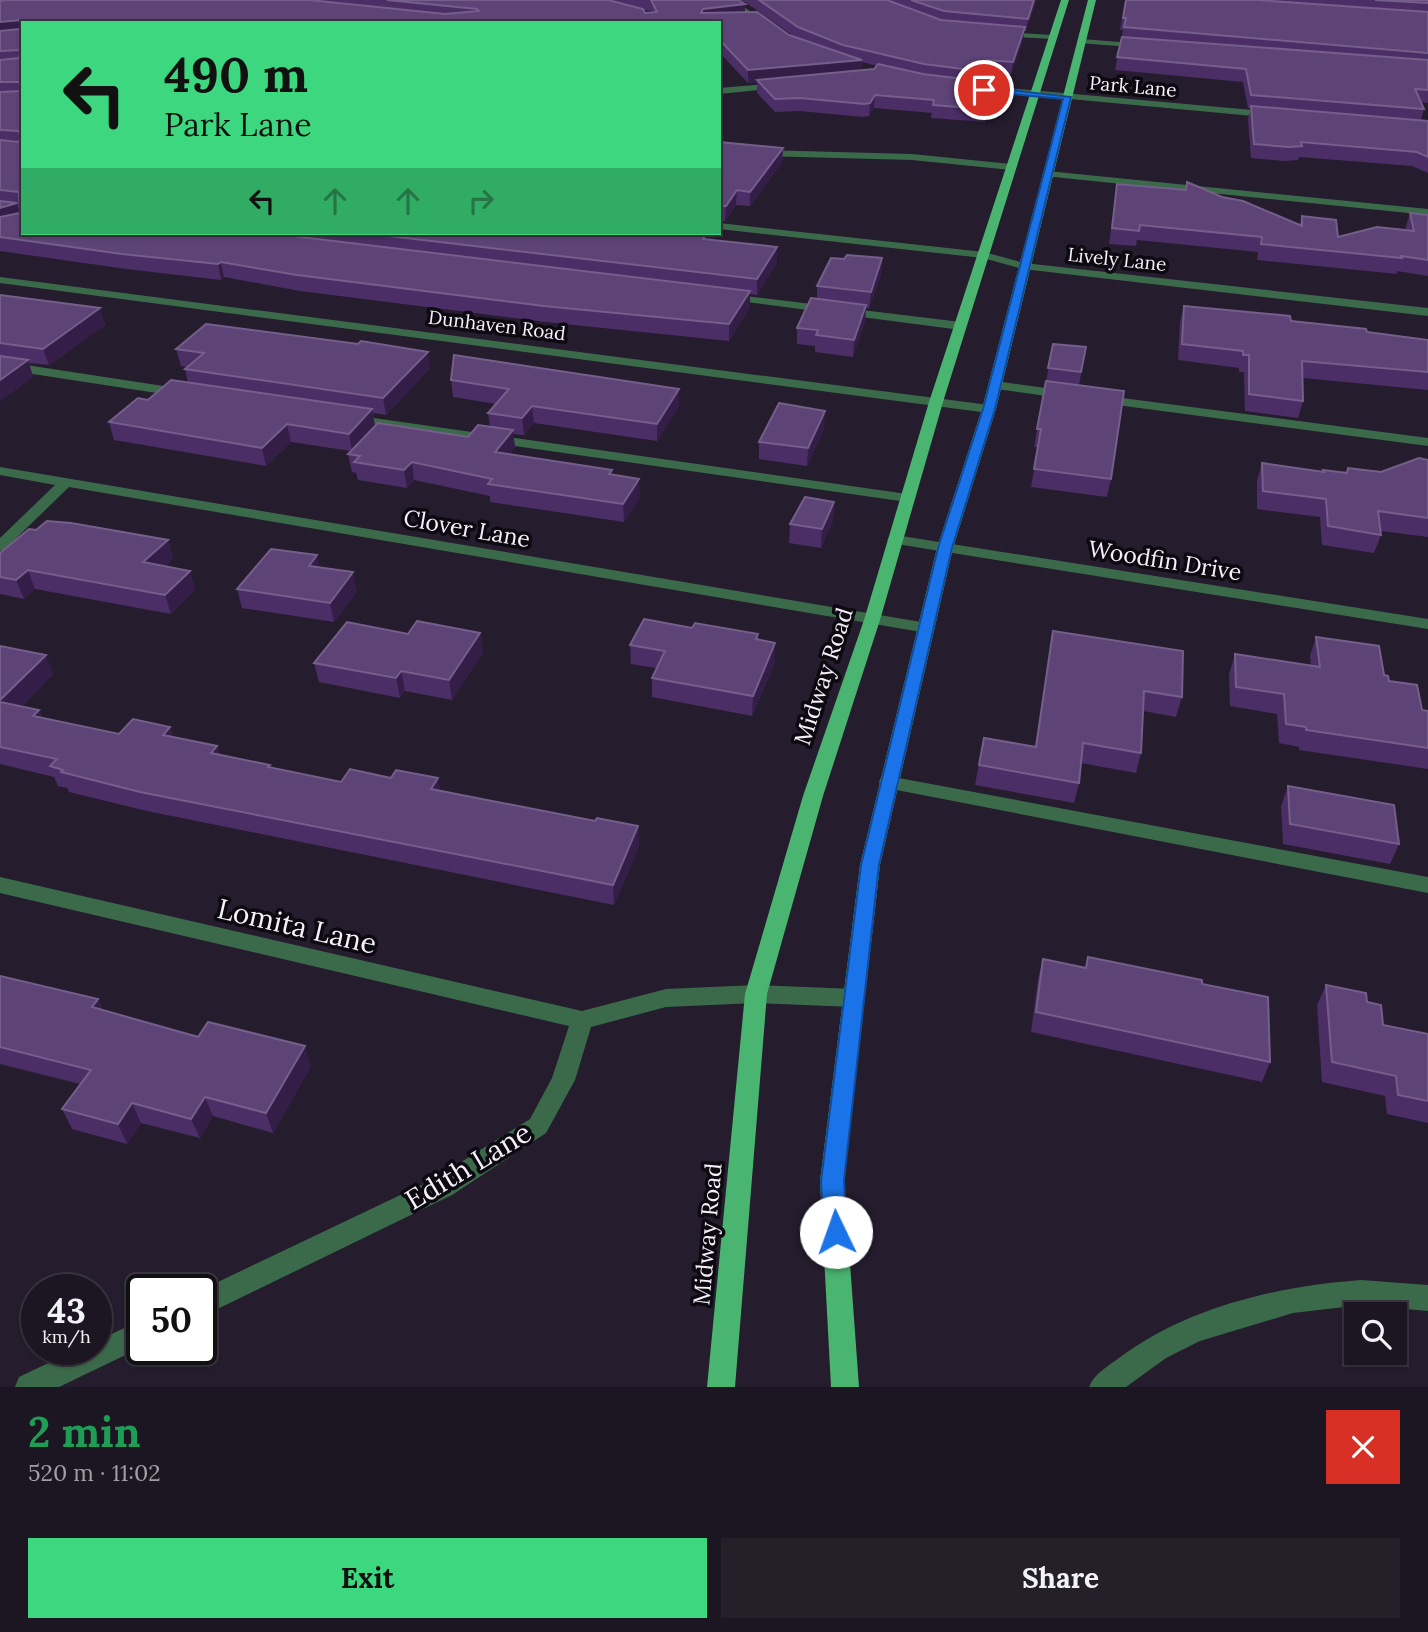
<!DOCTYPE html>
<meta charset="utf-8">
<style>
body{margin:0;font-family:Lora,serif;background:#251f2a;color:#f1f3f6;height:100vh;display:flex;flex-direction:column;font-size:26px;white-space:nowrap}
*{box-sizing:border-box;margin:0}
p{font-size:23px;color:#a09fa5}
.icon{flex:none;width:38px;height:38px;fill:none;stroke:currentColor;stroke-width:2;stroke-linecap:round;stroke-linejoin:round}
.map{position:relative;height:1387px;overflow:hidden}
.sheet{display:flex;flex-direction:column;background:#1c1622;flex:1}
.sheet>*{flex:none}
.banner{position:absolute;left:21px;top:21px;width:700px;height:214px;border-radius:0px;box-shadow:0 2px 5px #0004,0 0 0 2px #3a3540;background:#3cd77e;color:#111;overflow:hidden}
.buttons{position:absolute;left:1344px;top:1302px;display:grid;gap:14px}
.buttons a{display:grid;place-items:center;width:63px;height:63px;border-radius:0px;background:#1c1622;box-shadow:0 2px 5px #0004,0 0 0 2px #3a3540;font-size:35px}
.speed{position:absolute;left:21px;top:1274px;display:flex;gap:14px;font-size:35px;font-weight:700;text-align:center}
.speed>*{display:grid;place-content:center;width:91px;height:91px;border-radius:50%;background:#1c1622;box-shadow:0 2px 5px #0004,0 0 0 2px #3a3540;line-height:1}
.speed small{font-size:18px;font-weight:400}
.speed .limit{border:4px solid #111;border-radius:10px;background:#fff;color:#111}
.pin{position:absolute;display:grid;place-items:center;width:60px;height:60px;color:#fff;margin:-30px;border:4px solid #fff;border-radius:50%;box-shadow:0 2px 7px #0007}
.me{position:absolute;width:77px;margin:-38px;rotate:357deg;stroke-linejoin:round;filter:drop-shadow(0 0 5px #0008)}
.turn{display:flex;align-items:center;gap:24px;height:147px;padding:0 28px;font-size:32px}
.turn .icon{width:91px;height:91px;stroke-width:2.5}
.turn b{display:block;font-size:49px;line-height:60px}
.lanes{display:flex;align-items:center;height:66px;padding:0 28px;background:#0003;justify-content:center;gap:35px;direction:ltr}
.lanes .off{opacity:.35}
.round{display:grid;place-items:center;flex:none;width:74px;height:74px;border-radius:0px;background:#251f2a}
.headline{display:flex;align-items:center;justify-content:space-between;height:119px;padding:0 28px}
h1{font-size:42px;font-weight:700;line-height:52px;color:#1e9e55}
.button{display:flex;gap:14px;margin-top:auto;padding:14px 28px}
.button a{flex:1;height:80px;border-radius:0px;background:#3cd77e;color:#111;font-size:28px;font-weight:700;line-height:80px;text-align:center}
.button a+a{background:#251f2a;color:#f1f3f6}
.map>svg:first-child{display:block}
</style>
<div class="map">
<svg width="1428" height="1387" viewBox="0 0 1428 1387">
<rect width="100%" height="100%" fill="#251d2e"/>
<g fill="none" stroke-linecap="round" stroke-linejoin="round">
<g fill="#3b6a4a" fill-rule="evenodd">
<polygon points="724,0 733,0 773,26 766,28"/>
<polygon points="1002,32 1052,35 1056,37 1052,39 999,36"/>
<polygon points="1082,39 1144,44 1148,46 1144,48 1079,43"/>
<polygon points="781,83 778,88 719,94 719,88"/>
<polygon points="964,84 1274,112 1278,115 1274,118 961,89"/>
<polygon points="719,149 912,154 1011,164 1016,167 1011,170 912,160 719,155"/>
<polygon points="1047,171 1428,209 1428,215 1044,176 1042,174"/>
<polygon points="719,223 984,252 1024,263 1428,308 1428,316 1023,269 983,258 719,229"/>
<polygon points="0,277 989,405 996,409 989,413 0,283"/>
<polygon points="728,294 961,322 967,326 961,330 724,299 722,297"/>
<polygon points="0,361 183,389 190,393 183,397 0,369"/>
<polygon points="995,381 1068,391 1075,395 1068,399 990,388 989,385"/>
<polygon points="1099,395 1428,438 1428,446 1094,402 1094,396"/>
<polygon points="353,415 907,494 914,498 907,502 348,422 346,419"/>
<polygon points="0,467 927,623 935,628 927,633 69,487 5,549 0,551 0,538 55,485 0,475"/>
<polygon points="895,535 1428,619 1428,629 890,543 887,540"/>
<polygon points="888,776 1428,877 1428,893 881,787 879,782 881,777"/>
<polygon points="0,877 582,1011 666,989 756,985 853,989 861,992 864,998 861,1004 853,1007 756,1003 666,1007 591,1027 575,1080 546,1133 452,1195 201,1317 201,1290 434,1179 530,1119 552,1078 569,1026 0,893"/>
<path d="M1361 1280 1428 1285V1311L1361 1305 1293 1313 1200 1341 1166 1358 1126 1387H1089C1095 1373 1107 1367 1119 1358 1187 1307 1278 1286 1361 1280Z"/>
<polygon points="142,1320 142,1347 59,1387 15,1387 19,1377 78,1349 96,1349 96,1341"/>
</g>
<g fill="#4ab471" fill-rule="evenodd">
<polygon points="1061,0 1069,0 943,402 880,620 823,796 767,994 735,1387 707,1387 745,994 803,796 864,620 929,402"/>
<polygon points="1088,0 1096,0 996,409 953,548 880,865 844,1181 859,1387 831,1387 820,1181 860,865 937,548 982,409"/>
</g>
</g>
<g fill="#4b2e65" fill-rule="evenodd">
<path d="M0 0H1036L1026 31H1024L1023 39 1011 74 987 72 986 82V109L985 122 931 118 932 113 874 108 869 116 863 117 800 111 775 112 757 93V82L748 83 719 52V23L23 233H718L713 240 777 247V262L757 295 750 294V307L729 341 545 322 300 291 224 277 221 280 126 269 0 251ZM741 1 745 2 795 37 745 12ZM643 10 652 11V13H645ZM862 62 877 66 874 69 861 70Z"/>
<polygon points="1125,0 1428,0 1428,103 1421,102 1424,109 1421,120 1428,121 1428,173 1412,166 1299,157 1298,160 1284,161 1251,158 1248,119 1251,108 1248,108 1243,82 1115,70 1123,30 1120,30"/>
<polygon points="719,142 783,148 782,162 750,206 736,205 725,221 719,221"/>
<polygon points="1117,184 1222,197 1299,225 1302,216 1338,237 1405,230 1410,213 1428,215 1428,276 1397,271 1397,274 1257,260 1258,252 1137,240 1136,246 1109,244"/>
<polygon points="882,258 881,274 869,308 866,308 865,321 853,357 815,352 815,346 797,344 797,328 817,299 817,286"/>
<polygon points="0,295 100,308 105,325 49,365 29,363 33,377 0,401"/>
<polygon points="1184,306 1428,340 1428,390 1303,378 1303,401 1298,418 1245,411 1244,372 1239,372 1239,368 1178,360 1180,322"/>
<polygon points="1053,344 1086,347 1079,385 1111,479 1107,497 1031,487 1038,447 1034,447"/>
<polygon points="176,349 430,368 386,415 373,413 375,426 468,437 490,426 488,413 496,404 453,397 451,380 679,389 679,406 657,441 534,423 524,435 513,434 515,447 509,454 612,470 612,475 640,497 624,522 490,502 490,496 414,480 407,488 358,480 356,473 352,472 348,454 351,451 291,442 266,466 114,440 109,422 148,400 188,383 185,369 187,367 181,366"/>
<polygon points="824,429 807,466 759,459 759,442"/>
<polygon points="1428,460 1428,539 1428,537 1381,531 1381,535 1374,553 1322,545 1320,517 1257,509 1257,481 1262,463 1323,472 1323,470 1346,473 1348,468 1381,472"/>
<polygon points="834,502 833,520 821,548 789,543 790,524"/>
<polygon points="36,530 168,540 173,558 165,566 190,571 195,589 171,614 35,589 24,599 0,594 0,553"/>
<polygon points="237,589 357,591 334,622 242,608"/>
<polygon points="692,628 758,634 758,639 775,662 752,716 652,697 652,678 656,668 631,664 630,645"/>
<polygon points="1053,631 1182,697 1176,717 1143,711 1141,753 1136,773 1081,763 1079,783 1074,803 975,785 984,738 1035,747"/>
<polygon points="480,633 483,652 452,700 405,691 400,698 319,682 314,663 408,634"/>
<polygon points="1316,637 1384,675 1422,710 1428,711 1428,769 1299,750 1299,747 1279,743 1277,714 1230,706 1229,674 1235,654 1311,666 1310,656"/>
<polygon points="0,646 53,674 22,706 39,710 42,718 119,734 170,727 173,737 217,746 219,754 270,765 271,768 341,782 440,791 595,821 638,826 639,846 614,905 147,811 69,792 67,788 58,786 54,777 0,764"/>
<polygon points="1288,786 1399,844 1390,864 1283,844 1281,806"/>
<polygon points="1088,957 1202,984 1270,1062 1262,1082 1031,1032 1038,979 1043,959 1085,968"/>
<polygon points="0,976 98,999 103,1010 311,1066 273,1133 213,1116 200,1138 141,1123 127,1144 72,1129 62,1109 80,1084 0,1064"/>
<polygon points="1326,985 1367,1002 1383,1025 1428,1034 1428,1123 1387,1114 1385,1096 1322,1082 1317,1005"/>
</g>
<g fill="#341e48">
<polygon points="1034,0 1036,0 1036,3 1026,31 1028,19"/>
<polygon points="745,4 745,15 701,13 703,9"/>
<polygon points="21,20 23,32 0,34 0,22"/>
<polygon points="1025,27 1023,39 1011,74 1013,62"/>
<polygon points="862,60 861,73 757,80 757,82 748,83 748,70"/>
<polygon points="875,95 874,108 869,116 870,103"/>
<polygon points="783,148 782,162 750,206 750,192"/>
<polygon points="737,190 736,205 725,221 726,206"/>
<polygon points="17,203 22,218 0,224 0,208"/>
<polygon points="707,233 718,233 703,255 703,239"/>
<polygon points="777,247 777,262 757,295 757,279"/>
<polygon points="882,258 881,274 869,308 871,292"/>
<polygon points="221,262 224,277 221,280 218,264"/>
<polygon points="750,291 750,307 729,341 729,324"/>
<polygon points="866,305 865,321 853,357 854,340"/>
<polygon points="100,308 105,325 49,365 43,349"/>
<polygon points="428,352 430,368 386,415 383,398"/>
<polygon points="28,360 33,377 0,401 0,380"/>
<polygon points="679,389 679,406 657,441 657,424"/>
<polygon points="532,406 534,423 524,435 522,418"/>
<polygon points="372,409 375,427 352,451 349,434"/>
<polygon points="825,411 824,429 807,466 808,448"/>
<polygon points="287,424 291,442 266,466 262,448"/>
<polygon points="513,430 515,447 497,470 495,452"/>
<polygon points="412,462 414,480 407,488 404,470"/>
<polygon points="639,479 640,497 624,522 623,504"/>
<polygon points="834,502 833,520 821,548 822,529"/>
<polygon points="168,540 173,558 148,581 143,562"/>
<polygon points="317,555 321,574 309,566"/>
<polygon points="28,570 35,589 24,599 16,580"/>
<polygon points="190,571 195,589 171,614 165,595"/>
<polygon points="353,572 357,591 334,622 330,603"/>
<polygon points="480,633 483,652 452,700 449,680"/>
<polygon points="775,643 775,662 752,716 753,696"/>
<polygon points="46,655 53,674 7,721 0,705 0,700"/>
<polygon points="401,671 405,691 400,698 396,678"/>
<polygon points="39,710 47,729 33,716"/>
<polygon points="170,727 176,746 163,735"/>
<polygon points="217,746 223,765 211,753"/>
<polygon points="438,778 442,798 431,789"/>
<polygon points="638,826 639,846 614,905 613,885"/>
<polygon points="98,999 107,1019 92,1007"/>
<polygon points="305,1046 311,1066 273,1133 266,1113"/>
<polygon points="205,1097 213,1116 200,1138 191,1119"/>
<polygon points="132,1103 141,1123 127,1144 118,1124"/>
</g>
<g fill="#5d4376" stroke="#755e8b" stroke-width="2">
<polygon points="6,0 309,0 445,14 479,11 477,9 387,0 608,0 643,9 645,13 657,12 651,0 738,0 745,4 703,9 701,13 757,12 789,35 862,60 748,70 719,39 719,23 23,23 23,233 267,233 750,291 729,324 544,306 297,275 221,262 218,264 122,254 0,237 0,217 20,213 19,192 0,190 0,140 18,142 21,139 19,131 0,130 0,92 22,91 19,82 0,82 0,60 19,58 21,50 0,51 0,31 20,29 21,20 0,22 0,1"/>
<polygon points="759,0 887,0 941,20 1025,27 1013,62 987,60 987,72 924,64 843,45 798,27"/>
<polygon points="911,0 1034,0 1028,19 944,11"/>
<polygon points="1126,0 1257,0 1428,12 1428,53 1124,27 1126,18 1123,18"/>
<polygon points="1375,0 1428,0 1428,3"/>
<polygon points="1122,37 1428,60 1428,90 1415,89 1424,109 1251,95 1246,69 1117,57"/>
<polygon points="878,64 923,74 987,82 986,109 933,105 934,100 875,95 870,103 864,104 800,98 775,99 757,80 874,69"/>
<polygon points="1251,106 1428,121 1428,157 1417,152 1301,142 1302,146 1288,147 1254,144"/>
<polygon points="719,142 783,148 750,192 737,190 726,206 719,206"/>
<polygon points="1187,182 1222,197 1243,201 1302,226 1302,216 1336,220 1338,237 1377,227 1414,231 1410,213 1428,215 1428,260 1401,256 1402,258 1261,244 1262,237 1140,225 1139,231 1112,228 1117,184 1186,190"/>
<polygon points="0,201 17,203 0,208"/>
<polygon points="363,233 707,233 703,239 777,247 757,279"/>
<polygon points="847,255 882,258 871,292 817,286 831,258 844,259"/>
<polygon points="0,295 100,308 43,349 0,343"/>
<polygon points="811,298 866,305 854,340 816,335 818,330 797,328"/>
<polygon points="1184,306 1290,316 1291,321 1366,329 1367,332 1428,340 1428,372 1302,361 1303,401 1249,394 1249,355 1243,355 1243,351 1182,344"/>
<polygon points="206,324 358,344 361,341 428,352 383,398 185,369 204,353 176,349"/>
<polygon points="1053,344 1086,347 1081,372 1048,368"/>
<polygon points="454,355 679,389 657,424 532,406 522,418 488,413 509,389 451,380"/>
<polygon points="0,356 28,360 0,380"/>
<polygon points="171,380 372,409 349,434 287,424 262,448 109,422 138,398 148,400"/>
<polygon points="1046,381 1124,391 1111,479 1034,469 1041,429 1037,429"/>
<polygon points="779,403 825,411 808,448 759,442"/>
<polygon points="378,423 468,437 478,425 513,430 495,452 612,470 609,474 639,479 623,504 488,484 492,479 412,462 404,470 354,462 360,456 348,454"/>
<polygon points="1419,458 1428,460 1428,518 1378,511 1381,535 1328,526 1326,499 1263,491 1262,463 1324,472 1323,470 1347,473 1348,468 1381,472"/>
<polygon points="805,497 834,502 822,529 790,524"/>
<polygon points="47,521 71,523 168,540 143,562 190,571 165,595 28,570 16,580 0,577 0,553 29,529 36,530"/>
<polygon points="271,549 317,555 309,566 353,572 330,603 237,589"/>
<polygon points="644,619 692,628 695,623 758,634 756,639 775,643 753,696 652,678 665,651 630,645"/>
<polygon points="417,621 480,633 449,680 401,671 396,678 314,663 347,622 408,634"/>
<polygon points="1053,631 1183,651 1182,697 1144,691 1141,753 1083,743 1079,783 979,765 984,738 1036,747"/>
<polygon points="1316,637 1379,646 1384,675 1388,676 1389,681 1417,685 1422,710 1428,711 1428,748 1306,730 1306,727 1286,724 1284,694 1236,687 1235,654 1320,667"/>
<polygon points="0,646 46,655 0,700"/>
<polygon points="0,702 39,710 33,716 119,734 133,719 170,727 163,735 217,746 211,753 270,765 268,767 341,782 350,769 391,778 396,770 438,778 431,789 595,821 597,818 638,826 613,885 140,792 61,772 63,770 50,766 57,759 0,747"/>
<polygon points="1288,786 1394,805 1399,844 1290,824"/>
<polygon points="1088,957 1202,980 1202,984 1268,997 1270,1062 1036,1012 1043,959 1086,968"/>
<polygon points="0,976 98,999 92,1007 198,1037 208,1022 305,1046 266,1113 205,1097 191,1119 132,1103 118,1124 62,1109 91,1070 0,1047"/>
<polygon points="1326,985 1366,993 1367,1002 1381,1005 1383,1025 1428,1034 1428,1101 1398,1095 1396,1076 1332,1062"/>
</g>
<polygon fill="#1a73e8" stroke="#114b97" stroke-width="2" points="984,87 1071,97 995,409 952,548 879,865 844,1181 847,1232 844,1240 836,1243 827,1240 824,1232 821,1181 861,865 938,548 983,409 1063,99 981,91"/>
<g text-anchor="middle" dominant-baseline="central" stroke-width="7" stroke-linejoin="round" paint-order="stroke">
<g font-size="19" fill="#f5f0fc" stroke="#0c0910">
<text transform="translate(1133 86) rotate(5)">Park Lane</text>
<text transform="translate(1117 259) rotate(6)">Lively Lane</text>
<text transform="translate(497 325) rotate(7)">Dunhaven Road</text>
</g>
<g font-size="23" fill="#f5f0fc" stroke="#0c0910">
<text transform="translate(467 528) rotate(10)">Clover Lane</text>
<text transform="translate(1165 560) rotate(9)">Woodfin Drive</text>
<text transform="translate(823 676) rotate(-72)">Midway Road</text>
<text transform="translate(707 1234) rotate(-85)">Midway Road</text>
</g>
<g font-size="28" fill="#f5f0fc" stroke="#0c0910">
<text transform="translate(297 926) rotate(13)">Lomita Lane</text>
<text transform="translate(468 1166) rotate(-31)">Edith Lane</text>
</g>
</g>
</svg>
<div class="buttons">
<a><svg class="icon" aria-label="search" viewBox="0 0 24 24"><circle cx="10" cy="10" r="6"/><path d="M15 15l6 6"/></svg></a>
</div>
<div class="speed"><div>43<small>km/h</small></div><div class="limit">50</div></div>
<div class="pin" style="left:984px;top:90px;background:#d93025"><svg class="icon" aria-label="arrive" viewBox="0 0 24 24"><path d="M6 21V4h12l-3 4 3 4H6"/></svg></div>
<svg class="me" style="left:836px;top:1232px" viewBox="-20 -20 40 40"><circle r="19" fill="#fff"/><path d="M0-13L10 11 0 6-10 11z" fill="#1a73e8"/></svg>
<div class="banner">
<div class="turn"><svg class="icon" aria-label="left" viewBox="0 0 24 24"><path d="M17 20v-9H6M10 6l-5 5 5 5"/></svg><div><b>490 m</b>Park Lane</div></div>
<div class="lanes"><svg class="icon" aria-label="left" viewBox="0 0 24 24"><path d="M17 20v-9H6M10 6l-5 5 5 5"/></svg><svg class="icon off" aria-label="ahead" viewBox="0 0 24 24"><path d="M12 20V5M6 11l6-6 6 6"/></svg><svg class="icon off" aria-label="ahead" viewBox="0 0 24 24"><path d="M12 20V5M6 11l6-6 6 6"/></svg><svg class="icon off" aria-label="right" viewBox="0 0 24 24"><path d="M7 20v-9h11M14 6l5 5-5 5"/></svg></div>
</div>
</div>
<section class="sheet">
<div class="headline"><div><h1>2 min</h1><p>520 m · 11:02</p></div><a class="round" style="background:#d93025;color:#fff"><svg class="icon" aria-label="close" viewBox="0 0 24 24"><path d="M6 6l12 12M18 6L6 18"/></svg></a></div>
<div class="button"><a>Exit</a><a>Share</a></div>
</section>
